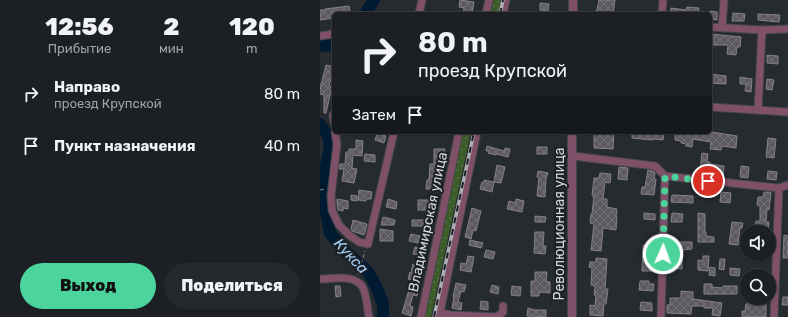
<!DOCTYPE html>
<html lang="ru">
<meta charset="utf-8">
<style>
body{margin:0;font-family:Rubik,sans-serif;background:#25282c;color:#f1f3f6;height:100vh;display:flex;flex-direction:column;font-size:15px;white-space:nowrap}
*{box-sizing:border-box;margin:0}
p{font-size:13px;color:#a0a3a6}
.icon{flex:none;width:22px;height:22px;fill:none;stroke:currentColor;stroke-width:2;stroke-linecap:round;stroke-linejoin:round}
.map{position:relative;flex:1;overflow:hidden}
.drawer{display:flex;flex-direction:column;background:#1c2024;width:320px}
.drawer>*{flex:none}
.guide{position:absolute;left:12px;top:12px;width:380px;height:122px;border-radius:6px;box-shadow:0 1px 3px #0004,0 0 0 1px #3a3e41;background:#1c2024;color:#f1f3f6;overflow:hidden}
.controls{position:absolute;left:420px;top:225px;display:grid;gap:8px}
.controls a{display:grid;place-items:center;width:36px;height:36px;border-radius:50%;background:#1c2024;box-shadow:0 1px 3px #0004,0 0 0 1px #3a3e41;font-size:20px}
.pin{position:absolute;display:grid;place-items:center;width:34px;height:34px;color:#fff;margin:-17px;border:2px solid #fff;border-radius:50%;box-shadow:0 1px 4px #0007}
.me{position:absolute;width:44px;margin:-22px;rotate:2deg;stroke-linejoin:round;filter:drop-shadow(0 0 3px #0008)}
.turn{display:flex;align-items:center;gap:14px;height:84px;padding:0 20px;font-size:18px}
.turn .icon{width:52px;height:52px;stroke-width:2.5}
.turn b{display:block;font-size:28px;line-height:34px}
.then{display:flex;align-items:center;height:38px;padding:0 20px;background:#0003;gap:8px;font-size:15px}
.eta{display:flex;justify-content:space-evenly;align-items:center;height:68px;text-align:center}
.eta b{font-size:24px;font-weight:800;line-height:28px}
.cta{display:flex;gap:8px;margin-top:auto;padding:8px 20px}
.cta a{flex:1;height:46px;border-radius:24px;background:#4bd49b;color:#111;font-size:16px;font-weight:800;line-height:46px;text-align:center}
.cta a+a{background:#25282c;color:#f1f3f6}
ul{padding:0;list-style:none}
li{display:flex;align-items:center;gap:12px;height:52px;padding:0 20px}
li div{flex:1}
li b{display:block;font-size:15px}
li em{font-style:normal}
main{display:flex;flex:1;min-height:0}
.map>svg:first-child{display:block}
</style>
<main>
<section class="drawer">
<div class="eta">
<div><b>12:56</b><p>Прибытие</p></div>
<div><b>2</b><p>мин</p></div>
<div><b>120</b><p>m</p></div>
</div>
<ul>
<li><svg class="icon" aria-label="right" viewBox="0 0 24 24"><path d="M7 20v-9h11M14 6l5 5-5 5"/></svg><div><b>Направо</b><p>проезд Крупской</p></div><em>80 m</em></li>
<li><svg class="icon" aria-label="arrive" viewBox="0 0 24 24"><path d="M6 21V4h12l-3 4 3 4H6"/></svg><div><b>Пункт назначения</b></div><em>40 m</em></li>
</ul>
<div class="cta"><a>Выход</a><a>Поделиться</a></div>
</section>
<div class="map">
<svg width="468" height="317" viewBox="0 0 468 317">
<defs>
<pattern id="grass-dots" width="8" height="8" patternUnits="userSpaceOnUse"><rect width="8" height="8" fill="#3b5b29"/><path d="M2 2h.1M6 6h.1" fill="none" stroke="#577248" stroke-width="1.8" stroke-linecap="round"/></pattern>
<pattern id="building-cross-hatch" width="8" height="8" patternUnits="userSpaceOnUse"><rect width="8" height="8" fill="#5d5960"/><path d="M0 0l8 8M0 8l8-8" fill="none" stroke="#747076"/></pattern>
</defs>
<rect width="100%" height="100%" fill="#262b30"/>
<g fill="url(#grass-dots)">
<polygon points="171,0 181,0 178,14 168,14"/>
<polygon points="142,132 151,132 111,317 103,317"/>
</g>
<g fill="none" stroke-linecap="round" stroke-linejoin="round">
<g stroke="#001a31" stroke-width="12">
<polyline points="45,14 54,0"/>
<polyline points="0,46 14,45"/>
<polyline points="0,124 8,136 10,146 1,189 10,233 27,253 48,272 56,286 63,304 63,317"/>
</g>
</g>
<g fill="url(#building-cross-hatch)" stroke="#858188">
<polygon points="140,0 154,2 152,14 143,14 144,8 139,7"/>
<polygon points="279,0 295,0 293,14 276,14"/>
<polygon points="220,3 229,4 228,11 220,10"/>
<polygon points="29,6 30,14 14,14 14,18 0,20 0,10 6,10 5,9"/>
<polygon points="367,7 379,8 378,14 350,14 351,8 366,10"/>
<polygon points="390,11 397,12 397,20 390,19"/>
<polygon points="413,13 425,14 424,21 412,21"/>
<polygon points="438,14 460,15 459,22 438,20"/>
<polygon points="391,34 421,37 420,47 417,47 416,55 407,54 408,45 390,45"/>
<polygon points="447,55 458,56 458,64 447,63"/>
<polygon points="6,65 14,67 9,86 12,87 6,113 4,113 4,95 0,94 0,84 1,85"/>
<polygon points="390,74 406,76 406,84 390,83"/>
<polygon points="420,77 432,79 431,92 425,91 426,84 420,84"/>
<polygon points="447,79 454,80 452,90 446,89"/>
<polygon points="274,132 294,132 293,149 274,148"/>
<polygon points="312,132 344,132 343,140 332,139 332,140 312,138"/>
<polygon points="355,132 372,132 382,134 382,132 392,132 417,136 416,148 402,146 401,150 390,149 391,142 373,139 372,147 366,146 366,144 361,143 361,141 355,140"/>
<polygon points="57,134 66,136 64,143 55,140"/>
<polygon points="448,138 456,139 454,158 446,157"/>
<polygon points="36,140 43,141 42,156 33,155 32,168 37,169 34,183 22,181 24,169 19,169 20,164 25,164 26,152 29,152 29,149 36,149"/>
<polygon points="167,146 184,151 185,148 190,149 188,157 177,154 176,155 168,153 169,151 166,151"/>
<rect x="217" y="147" width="10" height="7"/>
<polygon points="114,149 125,149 124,157 120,157 120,172 117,172 116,189 106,189 107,180 109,180 110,164 114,164"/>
<polygon points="382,153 388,154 387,162 390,162 390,164 404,166 403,176 380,173"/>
<polygon points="45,154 55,155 55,162 44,161"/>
<polygon points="177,165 185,167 181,183 174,182"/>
<polygon points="421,166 429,167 428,178 420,177"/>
<polygon points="299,167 308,168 307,180 298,179"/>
<polygon points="328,170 333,171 335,173 334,179 336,179 334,195 321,194 322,187 325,187"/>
<polygon points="218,171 228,173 226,179 225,197 217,196 219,178 217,177"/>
<polygon points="448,171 457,172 456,180 447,179"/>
<polygon points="280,173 291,174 290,183 285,182 283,199 287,199 287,207 297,209 296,217 297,217 296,230 283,228 281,251 271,250 274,224 270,223 271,214 272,214 274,196 272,196 274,178 279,178"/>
<polygon points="164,180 174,182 172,192 160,189 162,182 164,183"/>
<polygon points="39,190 52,192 51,199 46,199 46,201 38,200"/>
<polygon points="401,192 411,193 410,203 400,202"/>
<polygon points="444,192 451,192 449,210 447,209 446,222 449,222 448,230 435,229 436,221 440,221 440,206 437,205 438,197 443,197"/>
<polygon points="31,195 37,196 37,201 31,200"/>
<polygon points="352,195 373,196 373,203 351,202"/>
<polygon points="17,199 28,201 28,209 23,208 23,211 18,210 17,204"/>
<polygon points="68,199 77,202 76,209 66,207"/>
<polygon points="196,199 204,201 202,212 187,209 189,201 195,203"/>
<rect x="98" y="200" width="15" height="10"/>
<polygon points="152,208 161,211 156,231 153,230 151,239 145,237"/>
<polygon points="324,213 335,214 335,220 324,219"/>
<polygon points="352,213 363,214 362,222 351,222"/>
<polygon points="378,213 385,214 385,232 386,232 386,236 394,237 394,242 378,242"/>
<polygon points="215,216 226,217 225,222 215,222"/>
<polygon points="63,217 75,220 74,225 61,225"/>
<polygon points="33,220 47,224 44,235 32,231 31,229"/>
<rect x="92" y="220" width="16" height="6"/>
<polygon points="412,222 423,223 422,228 420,228 418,245 409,244"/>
<polygon points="60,229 73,231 73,241 60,241"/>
<polygon points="215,232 224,232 223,246 226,246 225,254 214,253"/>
<polygon points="91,234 100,236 98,243 89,241"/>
<polygon points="464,235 468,236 468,258 463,258"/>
<polygon points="150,240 163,243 161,248 149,245"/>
<polygon points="352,242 372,242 372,249 362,250 362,269 351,268"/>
<polygon points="323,245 333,246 333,256 335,257 334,271 322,271"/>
<polygon points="95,247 104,249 103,255 93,254"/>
<polygon points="166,250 175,252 173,259 164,257"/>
<polygon points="148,256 154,257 151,272 140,270 141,263 146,264"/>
<polygon points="383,256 389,256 388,271 378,270 378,260 383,261"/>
<polygon points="276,258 287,259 285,289 288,289 286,304 284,304 283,316 270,315 270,305 275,306 276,295 274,295 275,286 271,285 272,268 269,267 270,262 276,262"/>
<polygon points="400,259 405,259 404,270 399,269"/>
<polygon points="93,264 101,266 100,275 101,275 97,296 93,295 90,306 93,307 91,316 82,313 92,280 88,279 90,272 91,273"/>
<polygon points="390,267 395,268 395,276 389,275"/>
<polygon points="410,268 420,269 419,276 410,275"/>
<polygon points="438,270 447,271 447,276 438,276"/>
<polygon points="215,272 227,272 226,281 230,282 230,293 219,292 219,296 211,296 211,281 215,281"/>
<polygon points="320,281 329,281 329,284 334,284 333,291 319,290"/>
<polygon points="136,283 146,285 144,292 141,291 138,302 142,303 141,310 132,308 134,297 133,297"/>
<polygon points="384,284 392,284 392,287 403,288 403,286 417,286 417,294 384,294"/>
<polygon points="172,285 179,287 178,294 170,292"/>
<polygon points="15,286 20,286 21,296 16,297"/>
<polygon points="192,286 201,287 200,296 191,295"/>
<polygon points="361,291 373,292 373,299 402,303 400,316 392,315 393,308 384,308 384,306 372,306 371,314 347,313 347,305 350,305 350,298 361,298"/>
<polygon points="463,297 468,297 468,305 462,305"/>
<polygon points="434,298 446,298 446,317 422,317 422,311 425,311 426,304 428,304 428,299 434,299"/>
<polygon points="161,301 168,302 168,310 160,309"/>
<polygon points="321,302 332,303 332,311 320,310"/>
<polygon points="208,308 214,310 226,310 226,317 215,317 215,316 207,316"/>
</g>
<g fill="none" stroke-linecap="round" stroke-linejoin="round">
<defs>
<g id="minor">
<polyline points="99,14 102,0"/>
<polyline points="166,14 169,0"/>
<polyline points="183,14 186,0"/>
<polyline points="342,14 343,0"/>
<polyline points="390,27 442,30 468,29"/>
<polyline points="402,27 404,0"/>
<polyline points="0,36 13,34"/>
<polyline points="390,107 468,112"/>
<polyline points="438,110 442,30"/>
<polyline points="14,114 13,115 14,122"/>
<polyline points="15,132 17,144 11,196 12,210 19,225 29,235 39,242 48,244 74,132"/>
<polyline points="253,156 335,166 345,176 459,188 468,185"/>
<path d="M0 279C13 279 33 274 42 286 47 294 47 308 49 317"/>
<polyline points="120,313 131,315 177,317 183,312 183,306"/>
<polyline points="101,317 139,132"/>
<polyline points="119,317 157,132"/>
<polyline points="341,317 345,176"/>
<polyline points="454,317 459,188"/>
</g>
<g id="tertiary">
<polyline points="253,14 253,0"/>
<polyline points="252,132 252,317"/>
</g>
</defs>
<use href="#minor" stroke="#42474c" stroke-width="9"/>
<use href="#tertiary" stroke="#42474c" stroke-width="10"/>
<g stroke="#7f8387" stroke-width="1" stroke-dasharray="4 2" stroke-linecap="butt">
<polyline points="0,190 5,189"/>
<polyline points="38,275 45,251"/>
</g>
<use href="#minor" stroke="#7f5067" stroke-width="7"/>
<use href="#tertiary" stroke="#7f5067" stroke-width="8"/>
<defs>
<g id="rail">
<polyline points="180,14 183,0"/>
<polyline points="114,317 154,132"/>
</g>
</defs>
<use href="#rail" stroke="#abafb3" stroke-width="3.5"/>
<use href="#rail" stroke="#1d2126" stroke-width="2" stroke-dasharray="6" stroke-linecap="butt"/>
</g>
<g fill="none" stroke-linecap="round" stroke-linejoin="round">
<polyline stroke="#4bd49b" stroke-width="7" stroke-dasharray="0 12.6" points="343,254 345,176 388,181"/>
</g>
<g text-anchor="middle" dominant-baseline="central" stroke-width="4" stroke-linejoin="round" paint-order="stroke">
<g font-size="14" fill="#d6d9dd" stroke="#1d2126">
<text transform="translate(108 222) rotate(-78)">Владимирская улица</text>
<text transform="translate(239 224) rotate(-90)">Революционная улица</text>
</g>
<g font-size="15" font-style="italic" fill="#a3d3fb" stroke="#1d2126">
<text transform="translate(31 256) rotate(47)">Кукса</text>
</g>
</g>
</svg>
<div class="controls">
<a><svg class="icon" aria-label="sound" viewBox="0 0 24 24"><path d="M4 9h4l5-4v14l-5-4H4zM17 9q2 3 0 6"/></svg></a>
<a><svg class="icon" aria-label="search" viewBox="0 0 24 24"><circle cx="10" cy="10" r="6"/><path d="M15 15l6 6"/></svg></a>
</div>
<div class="pin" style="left:388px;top:181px;background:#d93025"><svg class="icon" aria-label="arrive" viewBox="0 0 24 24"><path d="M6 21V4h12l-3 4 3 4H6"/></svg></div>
<svg class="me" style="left:343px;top:254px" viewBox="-20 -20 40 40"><circle r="17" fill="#4bd49b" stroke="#fff" stroke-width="3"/><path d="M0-11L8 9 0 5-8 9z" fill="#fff"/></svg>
<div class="guide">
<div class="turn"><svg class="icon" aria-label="right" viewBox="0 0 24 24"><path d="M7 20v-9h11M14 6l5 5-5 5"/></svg><div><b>80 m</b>проезд Крупской</div></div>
<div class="then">Затем<svg class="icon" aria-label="arrive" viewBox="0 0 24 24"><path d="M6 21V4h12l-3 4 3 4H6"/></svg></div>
</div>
</div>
</main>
